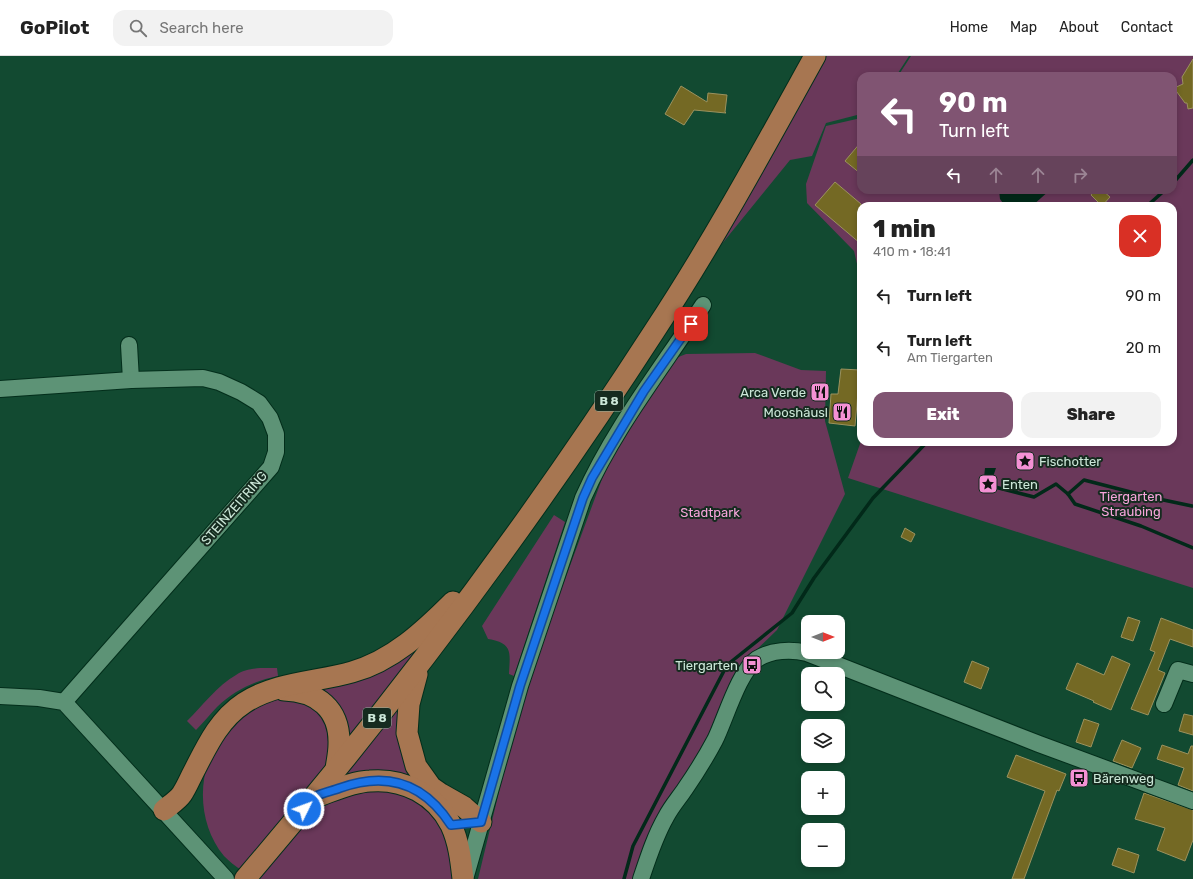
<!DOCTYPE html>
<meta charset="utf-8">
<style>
body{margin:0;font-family:Rubik,sans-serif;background:#f2f2f2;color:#222;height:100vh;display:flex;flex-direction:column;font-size:15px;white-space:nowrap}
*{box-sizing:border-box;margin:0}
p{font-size:13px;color:#767676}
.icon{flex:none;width:22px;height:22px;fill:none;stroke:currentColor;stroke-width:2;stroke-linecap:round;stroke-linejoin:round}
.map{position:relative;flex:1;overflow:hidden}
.drawer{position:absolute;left:857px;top:146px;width:320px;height:244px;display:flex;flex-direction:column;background:#fff;border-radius:12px;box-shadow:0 2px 6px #0003}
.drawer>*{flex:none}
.hud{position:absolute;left:857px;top:16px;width:320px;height:122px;border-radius:12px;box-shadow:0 2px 6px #0003;background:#805472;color:#fff;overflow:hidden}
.needle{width:26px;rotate:90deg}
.controls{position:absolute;left:801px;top:559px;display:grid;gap:8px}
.controls a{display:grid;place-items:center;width:44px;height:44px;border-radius:8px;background:#fff;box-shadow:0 2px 6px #0003;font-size:20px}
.pin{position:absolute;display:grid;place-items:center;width:34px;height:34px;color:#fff;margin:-17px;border-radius:8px;box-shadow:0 2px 6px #0006}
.me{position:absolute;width:44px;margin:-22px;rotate:48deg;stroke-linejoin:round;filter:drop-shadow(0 0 3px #0008)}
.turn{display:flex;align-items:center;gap:14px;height:84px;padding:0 16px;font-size:18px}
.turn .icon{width:52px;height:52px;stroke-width:2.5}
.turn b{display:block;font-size:28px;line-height:34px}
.lanes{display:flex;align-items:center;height:38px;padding:0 16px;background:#0003;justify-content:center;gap:20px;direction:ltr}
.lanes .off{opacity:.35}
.round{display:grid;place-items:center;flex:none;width:42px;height:42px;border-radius:12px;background:#f2f2f2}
.head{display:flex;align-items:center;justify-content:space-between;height:68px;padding:0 16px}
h1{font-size:24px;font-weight:800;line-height:30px}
.action{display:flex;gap:8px;margin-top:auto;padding:8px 16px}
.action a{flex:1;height:46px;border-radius:12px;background:#805472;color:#fff;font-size:16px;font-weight:800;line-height:46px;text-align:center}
.action a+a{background:#f2f2f2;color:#222}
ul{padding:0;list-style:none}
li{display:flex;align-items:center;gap:12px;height:52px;padding:0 16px}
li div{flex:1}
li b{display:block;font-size:15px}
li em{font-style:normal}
header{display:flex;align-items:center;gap:24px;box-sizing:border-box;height:56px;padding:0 20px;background:#fff;border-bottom:1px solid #e0e0e0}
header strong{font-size:19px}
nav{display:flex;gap:22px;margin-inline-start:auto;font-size:14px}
.search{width:280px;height:36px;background:#f2f2f2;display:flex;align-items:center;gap:10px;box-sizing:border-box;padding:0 14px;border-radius:12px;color:#767676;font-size:15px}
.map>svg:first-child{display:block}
</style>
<header>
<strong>GoPilot</strong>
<div class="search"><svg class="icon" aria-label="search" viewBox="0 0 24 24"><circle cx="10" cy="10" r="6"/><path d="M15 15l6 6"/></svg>Search here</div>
<nav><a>Home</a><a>Map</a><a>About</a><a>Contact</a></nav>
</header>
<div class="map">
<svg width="1193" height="823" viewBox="0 0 1193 823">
<rect width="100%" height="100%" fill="#124a31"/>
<g fill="#6a385a">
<polygon points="826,0 909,0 896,20 861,20 861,58 826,67 812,100 790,104 721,189 771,102"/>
<polygon points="911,0 1193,0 1193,532 848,422 861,385 861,386 1173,386 1173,150 861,150 861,225 854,195 807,147 806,128 826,70 861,62 861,134 1173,134 1173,20 898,20"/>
<polygon points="755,297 801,314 826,315 825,365 845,438 777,574 746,604 710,678 651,775 633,823 478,823 509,694 529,621 609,404 676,302 686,298"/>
<path d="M554 459 565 466 514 620 509 618C510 596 513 587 488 583L482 570Z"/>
<polygon points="416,587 420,592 348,683 318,635"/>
<path d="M260 612H277L278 620C254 625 235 634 217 651 210 658 204 666 196 674L187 665C202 650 218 629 236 619 243 614 251 613 260 612Z"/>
<path d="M295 639 325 659 333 696 322 717 241 814C235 810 229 805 224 800 201 772 197 731 211 699 213 693 216 685 220 679 225 673 246 653 254 649 260 644 286 641 295 639Z"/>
<polygon points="396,651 398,652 398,662 415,723 341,720"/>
<polygon points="392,732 423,745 444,771 454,823 259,823 306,765 322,752 338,741 356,734"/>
</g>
<g fill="#022919">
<polygon points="999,134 1050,134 1032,150 1005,150 1000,143"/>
<polygon points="985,412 996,412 992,424 995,431 990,435 983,432"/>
</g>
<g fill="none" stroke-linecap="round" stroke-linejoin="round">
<g stroke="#022919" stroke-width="3.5">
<polyline points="1173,127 1193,104"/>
<polyline points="1147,150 1165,134"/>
<polyline points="995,431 1034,441 1056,428 1068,438 1075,448 1141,470 1193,492"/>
<polyline points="1068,438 1084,424 1154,442 1192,450"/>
<polyline points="624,823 633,790 727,609 792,557 814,522 873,442 927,386"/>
</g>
</g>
<g fill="#746924" stroke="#9b925e">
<polygon points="1193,3 1193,52 1188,53 1187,47 1185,47 1174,32 1183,28 1182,21"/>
<polygon points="681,30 707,46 708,37 727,39 725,56 726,57 694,54 684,69 665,58"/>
<polygon points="861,86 861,118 845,105"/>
<polygon points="835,126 861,148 861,188 815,149"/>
<polygon points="1095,134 1102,134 1110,141 1102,150 1091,139"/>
<polygon points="841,313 860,314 855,370 829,367 831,338 838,338"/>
<polygon points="905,472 915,478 911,486 901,481"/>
<polygon points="1128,561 1140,565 1133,585 1121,581"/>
<polygon points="1161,562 1193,574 1193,591 1170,583 1158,614 1165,617 1148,659 1131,653 1155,596 1150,594"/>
<polygon points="1112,600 1130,608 1111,654 1093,646 1094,645 1066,633 1077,607 1104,619"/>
<polygon points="972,605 989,612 981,633 964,626"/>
<polygon points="1184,658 1193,660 1193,679 1179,675"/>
<polygon points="1084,663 1099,668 1091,691 1076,686"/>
<polygon points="1122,684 1141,692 1132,712 1113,705"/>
<polygon points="1162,689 1188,698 1191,690 1193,690 1193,735 1178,729 1184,712 1157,703"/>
<polygon points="1016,699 1066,718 1059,735 1057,734 1024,823 1012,823 1045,735 1007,721"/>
<polygon points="1144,737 1193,754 1193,784 1185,805 1157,794 1165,772 1135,763"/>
<polygon points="1118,792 1139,799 1134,817 1112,809"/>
</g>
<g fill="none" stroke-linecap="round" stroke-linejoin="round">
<defs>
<g id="minor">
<polyline points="129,289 131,324"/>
<polyline points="0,333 131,324 203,322 219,326 241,336 259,347 270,362 276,378 276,396 271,411 64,646"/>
<polyline points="0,640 39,642 64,646 226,823"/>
<polyline points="1164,648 1178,614 1193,618"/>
<path d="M465 823 520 630 583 442C614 372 662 312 703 249"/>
<path d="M641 823C648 802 655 780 666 761 671 751 679 742 685 733 696 717 706 701 715 684 725 664 739 615 757 603 771 594 791 593 807 597L1039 688 1193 745"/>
</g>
<g id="major">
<polyline points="417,618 409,648 407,677 416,710 431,731 441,738 464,751 481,766"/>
<path d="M284 634C317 635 340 653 339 688 339 697 337 705 336 713"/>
<path d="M315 741C333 735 351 726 370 725 404 722 436 739 451 769 459 786 461 805 463 823"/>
<path d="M164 754C170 749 178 744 182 738 186 732 189 725 192 719 206 692 218 664 244 647 276 626 317 626 352 616 392 605 424 575 453 546"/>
<path d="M245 823C393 650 531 466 655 274 713 186 764 92 815 0"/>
</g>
</defs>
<use href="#minor" stroke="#032e1b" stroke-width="18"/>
<use href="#major" stroke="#032e1b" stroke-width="23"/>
<use href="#minor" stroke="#5d9376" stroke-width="16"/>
<use href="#major" stroke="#a77651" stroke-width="21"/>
</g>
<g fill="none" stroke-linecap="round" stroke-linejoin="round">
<defs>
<path id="route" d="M304 753C307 749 311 744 314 741 322 737 332 735 340 732 387 715 424 727 451 769L481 766 520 630 583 442 592 422 644 335 691 268"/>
</defs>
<use href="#route" stroke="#114b97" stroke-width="10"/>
<use href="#route" stroke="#1a73e8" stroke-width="7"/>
</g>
<defs>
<symbol id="restaurant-square" viewBox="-11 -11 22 22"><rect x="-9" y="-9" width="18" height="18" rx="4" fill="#f491d4" stroke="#152b1f"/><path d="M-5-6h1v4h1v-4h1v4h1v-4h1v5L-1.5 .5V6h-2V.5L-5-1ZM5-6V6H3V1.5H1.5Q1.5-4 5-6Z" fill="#111"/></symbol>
<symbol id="sight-square" viewBox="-11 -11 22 22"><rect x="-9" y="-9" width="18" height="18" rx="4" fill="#f491d4" stroke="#152b1f"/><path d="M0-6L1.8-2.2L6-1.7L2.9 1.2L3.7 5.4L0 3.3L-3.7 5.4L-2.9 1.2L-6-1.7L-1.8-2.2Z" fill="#111"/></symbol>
<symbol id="bus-square" viewBox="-11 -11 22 22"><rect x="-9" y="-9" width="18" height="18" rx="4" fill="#f491d4" stroke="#152b1f"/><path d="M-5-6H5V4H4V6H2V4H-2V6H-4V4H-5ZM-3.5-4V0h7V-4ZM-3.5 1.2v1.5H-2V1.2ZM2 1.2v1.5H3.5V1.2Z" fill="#111"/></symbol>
</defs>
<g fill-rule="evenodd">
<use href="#restaurant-square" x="809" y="325" width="22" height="22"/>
<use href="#restaurant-square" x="831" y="345" width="22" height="22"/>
<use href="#sight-square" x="1014" y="394" width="22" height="22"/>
<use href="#sight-square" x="977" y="417" width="22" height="22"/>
<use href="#bus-square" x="741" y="598" width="22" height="22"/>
<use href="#bus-square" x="1068" y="711" width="22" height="22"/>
</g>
<g text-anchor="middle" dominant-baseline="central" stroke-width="4" stroke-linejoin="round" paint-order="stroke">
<g fill="#152b1f" stroke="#95afa0" stroke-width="1">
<rect x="595" y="335" width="28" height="20" rx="3"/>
<rect x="363" y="652" width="28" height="20" rx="3"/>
</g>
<g font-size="12" font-weight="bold" fill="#cce7d8">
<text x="609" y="345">B 8</text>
<text x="377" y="662">B 8</text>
</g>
<g font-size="13" fill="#cce7d8" stroke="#152b1f" text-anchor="end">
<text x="806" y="336">Arca Verde</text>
<text x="828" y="356">Mooshäusl</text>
<text x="1039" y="405" text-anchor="start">Fischotter</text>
<text x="1002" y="428" text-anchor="start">Enten</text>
<text x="738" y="609">Tiergarten</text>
<text x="1093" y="722" text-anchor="start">Bärenweg</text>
</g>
<g font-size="13" fill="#f7a4db" stroke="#152b1f">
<text x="1131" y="440">Tiergarten<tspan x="1131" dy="15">Straubing</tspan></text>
<text x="710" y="456">Stadtpark</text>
</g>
<g font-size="13" fill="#cce7d8" stroke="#152b1f">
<text transform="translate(234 452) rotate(-49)">STEINZEITRING</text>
</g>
</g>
</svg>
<div class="controls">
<a><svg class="needle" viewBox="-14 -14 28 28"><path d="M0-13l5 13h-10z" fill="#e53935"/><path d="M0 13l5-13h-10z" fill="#767676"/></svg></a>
<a><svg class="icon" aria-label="search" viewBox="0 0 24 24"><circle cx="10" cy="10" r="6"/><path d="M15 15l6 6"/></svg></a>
<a><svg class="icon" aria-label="layers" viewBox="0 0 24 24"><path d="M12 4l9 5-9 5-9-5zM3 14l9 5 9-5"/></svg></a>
<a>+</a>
<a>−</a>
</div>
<div class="pin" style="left:691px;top:268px;background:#d93025"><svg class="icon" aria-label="arrive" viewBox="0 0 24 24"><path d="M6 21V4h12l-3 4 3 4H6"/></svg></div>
<svg class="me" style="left:304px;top:753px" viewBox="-20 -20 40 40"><circle r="17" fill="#1a73e8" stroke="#fff" stroke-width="3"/><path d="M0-11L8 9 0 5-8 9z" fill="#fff"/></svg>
<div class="hud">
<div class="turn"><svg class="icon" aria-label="left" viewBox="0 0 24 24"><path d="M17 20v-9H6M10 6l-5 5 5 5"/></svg><div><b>90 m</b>Turn left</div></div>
<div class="lanes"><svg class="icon" aria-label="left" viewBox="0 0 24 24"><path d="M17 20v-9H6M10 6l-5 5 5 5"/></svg><svg class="icon off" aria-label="ahead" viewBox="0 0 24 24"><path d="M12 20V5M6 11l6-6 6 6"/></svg><svg class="icon off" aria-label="ahead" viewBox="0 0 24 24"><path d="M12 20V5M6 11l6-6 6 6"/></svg><svg class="icon off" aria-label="right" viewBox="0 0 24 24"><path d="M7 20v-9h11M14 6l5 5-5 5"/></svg></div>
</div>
<section class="drawer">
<div class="head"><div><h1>1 min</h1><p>410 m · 18:41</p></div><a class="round" style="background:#d93025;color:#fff"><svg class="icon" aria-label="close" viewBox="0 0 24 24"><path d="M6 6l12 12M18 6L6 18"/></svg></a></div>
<ul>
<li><svg class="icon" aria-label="left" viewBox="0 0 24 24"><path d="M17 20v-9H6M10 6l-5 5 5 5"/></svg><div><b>Turn left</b></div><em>90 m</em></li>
<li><svg class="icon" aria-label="left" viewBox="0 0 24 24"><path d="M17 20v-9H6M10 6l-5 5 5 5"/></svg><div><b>Turn left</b><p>Am Tiergarten</p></div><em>20 m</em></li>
</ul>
<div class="action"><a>Exit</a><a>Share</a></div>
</section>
</div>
